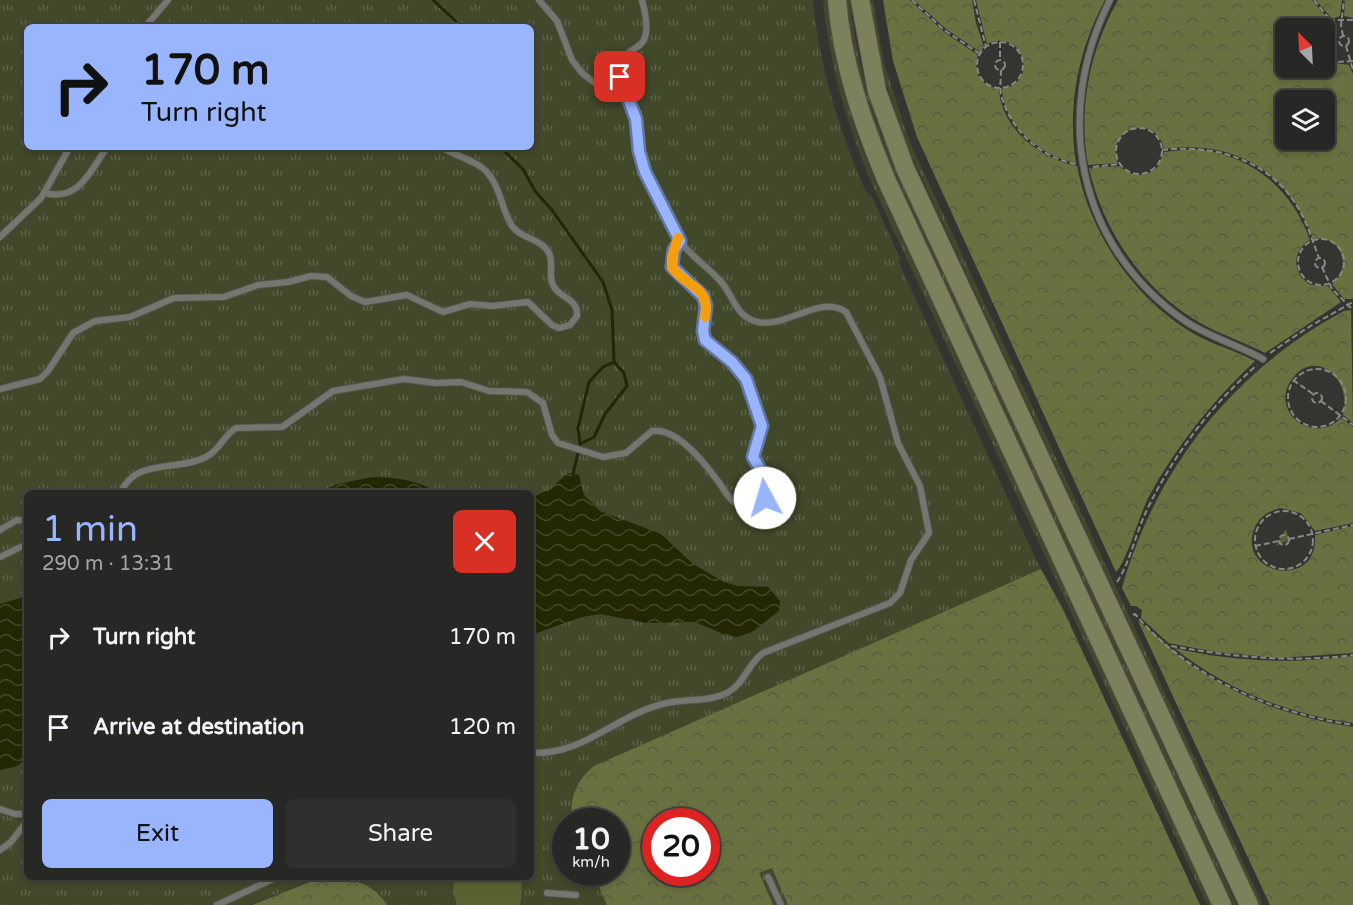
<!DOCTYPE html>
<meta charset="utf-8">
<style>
body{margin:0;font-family:"Varela Round",sans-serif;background:#2f302d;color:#f1f3f6;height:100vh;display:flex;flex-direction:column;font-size:22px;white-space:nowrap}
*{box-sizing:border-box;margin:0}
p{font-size:20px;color:#a4a6a7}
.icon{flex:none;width:33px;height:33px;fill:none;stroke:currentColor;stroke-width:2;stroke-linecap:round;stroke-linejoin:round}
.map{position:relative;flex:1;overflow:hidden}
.side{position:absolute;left:24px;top:490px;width:510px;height:390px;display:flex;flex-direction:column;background:#272825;border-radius:9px;box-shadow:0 3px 9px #0003,0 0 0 2px #434442}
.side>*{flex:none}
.hud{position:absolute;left:24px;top:24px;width:510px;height:126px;border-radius:9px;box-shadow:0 3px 9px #0003,0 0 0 2px #434442;background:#98b5fd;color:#111;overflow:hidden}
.needle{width:39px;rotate:336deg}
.controls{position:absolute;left:1275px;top:18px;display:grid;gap:12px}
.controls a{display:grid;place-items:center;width:60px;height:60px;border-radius:9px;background:#272825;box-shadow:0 3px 9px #0003,0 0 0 2px #434442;font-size:30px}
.speed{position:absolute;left:552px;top:808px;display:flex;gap:12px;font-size:30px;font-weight:700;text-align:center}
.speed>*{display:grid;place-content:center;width:78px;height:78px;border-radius:50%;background:#272825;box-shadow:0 3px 9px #0003,0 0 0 2px #434442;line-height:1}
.speed small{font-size:15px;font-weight:400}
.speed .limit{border:9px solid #d22;background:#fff;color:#111}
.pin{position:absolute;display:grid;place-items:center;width:51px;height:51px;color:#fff;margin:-26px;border-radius:12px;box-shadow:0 3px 9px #0006}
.me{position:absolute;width:66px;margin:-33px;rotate:354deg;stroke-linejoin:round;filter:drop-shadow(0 0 4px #0008)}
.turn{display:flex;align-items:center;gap:21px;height:126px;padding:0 18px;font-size:27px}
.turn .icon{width:78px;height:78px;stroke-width:2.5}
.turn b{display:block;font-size:42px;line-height:51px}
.round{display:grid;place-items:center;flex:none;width:63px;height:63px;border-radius:9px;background:#2f302d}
.summary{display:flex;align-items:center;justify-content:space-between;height:102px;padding:0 18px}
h1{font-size:36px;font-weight:600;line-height:45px;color:#98b5fd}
.action{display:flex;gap:12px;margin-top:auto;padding:12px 18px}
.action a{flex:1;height:69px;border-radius:9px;background:#98b5fd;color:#111;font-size:24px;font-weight:600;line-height:69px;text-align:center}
.action a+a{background:#2f302d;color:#f1f3f6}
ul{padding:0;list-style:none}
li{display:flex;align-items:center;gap:18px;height:90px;padding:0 18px}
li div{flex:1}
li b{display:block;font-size:22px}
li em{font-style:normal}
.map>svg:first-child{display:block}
</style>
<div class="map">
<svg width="1353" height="905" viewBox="0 0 1353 905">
<defs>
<pattern id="grass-tufts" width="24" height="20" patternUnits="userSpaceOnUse" patternTransform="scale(1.5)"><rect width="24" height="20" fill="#42482a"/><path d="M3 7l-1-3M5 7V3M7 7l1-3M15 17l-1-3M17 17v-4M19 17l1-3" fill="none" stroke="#5e6349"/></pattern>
<pattern id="forest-crowns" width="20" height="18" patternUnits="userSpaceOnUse" patternTransform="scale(1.5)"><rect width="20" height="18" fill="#697140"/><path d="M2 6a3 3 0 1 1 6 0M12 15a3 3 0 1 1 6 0" fill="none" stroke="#575b44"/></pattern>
<pattern id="water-waves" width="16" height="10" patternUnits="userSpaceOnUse" patternTransform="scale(1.5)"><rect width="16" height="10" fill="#232802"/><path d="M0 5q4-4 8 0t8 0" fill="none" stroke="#434827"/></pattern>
</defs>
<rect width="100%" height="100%" fill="#343531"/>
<g fill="url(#grass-tufts)" fill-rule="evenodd">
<path d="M0 0H813C820 69 839 131 867 194L872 197 901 260 898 261 1040 568 1064 610 1200 905H387L373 889 352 878H531V494H27V878H317L250 905H0ZM27 27H531V147H27ZM566 822H616V873H566ZM656 822H706V873H656Z"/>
<path d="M823 0H827C833 64 851 123 876 182L1212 905H1207L872 184C847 124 829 65 823 0Z"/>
<path d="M846 0H850C855 52 868 101 887 149L1237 905H1233L884 151 857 67Z"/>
<polygon points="870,0 873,0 884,63 909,140 1263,905 1259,905 905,142 880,64"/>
</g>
<g fill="url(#forest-crowns)" fill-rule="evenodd">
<path d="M883 0H910L944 32 978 55C972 72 981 86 999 89 1001 129 1041 159 1077 166 1090 235 1135 300 1196 335 1215 345 1236 351 1255 361 1213 400 1177 445 1149 496 1140 513 1126 563 1116 572L917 137 893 61Z"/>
<polygon points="914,0 972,0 976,23 984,47 980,52 946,29"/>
<path d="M976 0H1105C1078 50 1067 107 1076 163 1043 157 1004 126 1002 89 1041 82 1022 27 987 44Z"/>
<path d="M1118 0H1312L1330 21 1323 28H1286V68H1324L1325 55 1335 63 1349 65 1353 74V299H1344L1332 284C1353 268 1342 234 1313 239 1289 172 1235 139 1164 149 1156 112 1104 128 1118 163L1088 165C1078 107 1090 50 1118 0ZM1286 100H1324V140H1286Z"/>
<polygon points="1316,0 1342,0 1340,16 1332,19"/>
<polygon points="1345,0 1353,0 1353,18 1344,16"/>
<path d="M1192 149C1249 153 1291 187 1310 240 1291 251 1292 274 1311 285L1328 286 1341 302 1265 353C1244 342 1222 335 1202 324 1144 292 1103 231 1089 168L1120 166C1131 177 1145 178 1157 168L1164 152Z"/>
<path d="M1351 310 1353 423 1343 415C1353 379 1315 347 1292 379 1268 412 1314 446 1341 418L1353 427V523L1315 531 1301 513 1280 508C1269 511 1260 516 1255 527 1234 574 1319 592 1315 535L1353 526V653L1278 658 1216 652 1168 643 1141 618 1142 610 1136 606H1131L1122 588C1156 468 1234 370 1344 311Z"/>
<path d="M1041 569 1063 610 1200 905H788L772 868 759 873 773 905H607L593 873H616V822H572C569 800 576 780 594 766ZM656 822H706V873H656Z"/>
<path d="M1138 621C1155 632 1170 650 1187 662 1237 698 1293 718 1353 727V905H1270Z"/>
<path d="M1174 648C1233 662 1293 664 1353 656V723C1287 714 1227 690 1174 648Z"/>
<path d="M319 878C347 878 370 879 387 905H252Z"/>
</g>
<g fill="url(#water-waves)">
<polygon points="568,473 579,475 584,495 600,511 661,534 693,564 724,582 738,586 768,587 780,601 779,611 752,632 737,637 728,636 695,622 646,623 600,614 582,617 531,635 531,498 550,489"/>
<path d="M372 477C397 477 417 480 438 493H316L338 484Z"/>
<polygon points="27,596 27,759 15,767 0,770 0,604"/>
</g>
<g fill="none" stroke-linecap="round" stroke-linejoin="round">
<g stroke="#232802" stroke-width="3">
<polyline points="433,0 462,27"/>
<polyline points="500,147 523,169 535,191 552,210 603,282 612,310 614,362 603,367 589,382 578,428 580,444 573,474"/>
<polyline points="580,444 594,437 605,414 627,386 624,373 614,362"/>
</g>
</g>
<g fill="#5a6231">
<polygon points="1286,529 1289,540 1276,546"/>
<polygon points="454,878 522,878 521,901 519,905 457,905 453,891"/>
</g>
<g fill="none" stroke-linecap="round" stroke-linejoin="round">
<defs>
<g id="lane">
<polyline points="539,0 557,21 572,60 582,73 610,95 627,97"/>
<path d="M1110 0C1052 115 1077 246 1185 321 1209 337 1238 345 1263 359"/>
<polyline points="145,27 168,0"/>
<path d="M45 193C79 202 91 170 107 147"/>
<polyline points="0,237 41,198 70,147"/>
<path d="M0 389 40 379 48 371 73 333 95 321 130 317 174 298 224 297 258 285 288 282 311 276 327 277 351 296 365 302 407 295 443 312 470 304 492 306 528 302 552 325 559 328 570 325 577 316C578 297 559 299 553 285 548 275 554 264 549 253 541 238 521 239 512 226 501 209 501 187 486 171 474 159 456 157 442 147"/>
<path d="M120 494C135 457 177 472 206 457 219 451 224 435 236 428L282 427 333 391 404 379 436 383 461 382 489 391 527 392 543 403 552 435 558 443 603 457 626 453 652 431C676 427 704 462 717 480 723 487 727 497 734 502 748 511 769 502 770 486L753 457 762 430 761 421 742 372 705 340 703 331 707 306 702 293 673 269 672 257 680 241"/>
<polyline points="0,530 17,520 27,521"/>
<polyline points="0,557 27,544"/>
<path d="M531 753C585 755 616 715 663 704 684 698 707 703 727 693 744 684 748 664 763 653L890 603 900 593 911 560 929 533 920 486 898 443 880 377 846 312C821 294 787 328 758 322 736 317 735 299 722 283 710 268 692 258 680 241 664 218 647 186 641 158 638 146 640 134 637 122 633 104 621 89 619 70 626 36 658 62 642 0"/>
<polyline points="0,809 15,814 27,814"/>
<polyline points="0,850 11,842 27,821"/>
<polyline points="768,877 781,905"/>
<polyline points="547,893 576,895"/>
<polyline points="217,905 275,878"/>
</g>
<g id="secondary">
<path d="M837 0C842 63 862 121 886 179L1222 905"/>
<polyline points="860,0 877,91 905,168 1249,905"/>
</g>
</defs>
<use href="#lane" stroke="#545550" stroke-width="8"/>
<use href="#secondary" stroke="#545550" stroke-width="20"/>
<g stroke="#888985" stroke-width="2" stroke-dasharray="6 3" stroke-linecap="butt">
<polyline points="912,0 944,30 980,54"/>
<polyline points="974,0 986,47"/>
<polyline points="1314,0 1331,21"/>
<polyline points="1324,30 1334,20 1353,20"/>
<circle cx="1344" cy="41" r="5"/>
<polyline points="1343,36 1341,25 1344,0"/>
<polyline points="1000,42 1000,60"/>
<circle cx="1000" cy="65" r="23"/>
<polyline points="1346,46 1353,70"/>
<polyline points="1324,51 1337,62 1353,61"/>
<circle cx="1000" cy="65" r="5"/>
<path d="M1001 70C1001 79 999 90 1002 98 1012 132 1042 158 1076 164"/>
<circle cx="1139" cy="151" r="23"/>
<path d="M1162 150C1214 144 1268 159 1297 206 1307 222 1312 240 1319 258"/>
<polyline points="1093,167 1120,164"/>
<circle cx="1321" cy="262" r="23"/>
<circle cx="1320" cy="263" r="5"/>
<polyline points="1322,267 1332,289 1353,310"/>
<polyline points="1270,353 1307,328 1353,302"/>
<circle cx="1317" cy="398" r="29"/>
<polyline points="1293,380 1313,394"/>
<circle cx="1317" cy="398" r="5"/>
<polyline points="1321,401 1353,425"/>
<circle cx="1284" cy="540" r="29"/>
<circle cx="1284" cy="540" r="5"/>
<polyline points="1289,539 1353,525"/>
<polyline points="1255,546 1279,541"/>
<path d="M1117 582C1130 562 1135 536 1145 514 1171 458 1210 406 1257 365"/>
<path d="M1133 615 1135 614C1189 678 1273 713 1353 725"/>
<path d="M1171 646C1233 657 1291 663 1353 655"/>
</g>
<use href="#lane" stroke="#757670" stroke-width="6"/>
<use href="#secondary" stroke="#7c815c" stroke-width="18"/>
</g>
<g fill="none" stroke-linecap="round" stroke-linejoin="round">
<defs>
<polyline id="route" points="620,77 636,119 639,151 645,172 680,241 674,250 672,267 703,296 706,306 703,331 705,340 732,362 746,379 762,426 753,457 770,486 765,498"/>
</defs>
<use href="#route" stroke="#6376a4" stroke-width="15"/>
<use href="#route" stroke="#98b5fd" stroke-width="10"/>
<path stroke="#f59e0b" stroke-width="10" d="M678 238 672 257V267C685 288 711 284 705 317"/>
</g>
</svg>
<div class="controls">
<a><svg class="needle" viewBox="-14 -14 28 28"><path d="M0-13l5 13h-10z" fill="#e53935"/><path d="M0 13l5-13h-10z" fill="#a4a6a7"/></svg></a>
<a><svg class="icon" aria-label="layers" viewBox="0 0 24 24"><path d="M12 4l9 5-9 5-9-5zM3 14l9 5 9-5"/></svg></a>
</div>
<div class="speed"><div>10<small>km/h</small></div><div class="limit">20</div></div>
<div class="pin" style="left:620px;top:77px;background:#d93025"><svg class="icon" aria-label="arrive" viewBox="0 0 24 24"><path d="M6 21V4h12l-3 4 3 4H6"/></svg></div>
<svg class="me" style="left:765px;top:498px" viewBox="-20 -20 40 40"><circle r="19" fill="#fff"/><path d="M0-13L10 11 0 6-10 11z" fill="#98b5fd"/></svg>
<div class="hud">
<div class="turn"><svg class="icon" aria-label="right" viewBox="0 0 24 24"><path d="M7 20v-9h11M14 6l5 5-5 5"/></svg><div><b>170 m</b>Turn right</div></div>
</div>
<section class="side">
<div class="summary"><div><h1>1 min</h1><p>290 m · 13:31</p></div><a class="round" style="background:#d93025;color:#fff"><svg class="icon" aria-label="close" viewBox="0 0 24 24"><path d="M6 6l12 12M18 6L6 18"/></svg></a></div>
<ul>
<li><svg class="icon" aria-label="right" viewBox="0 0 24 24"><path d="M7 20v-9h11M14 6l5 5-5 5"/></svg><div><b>Turn right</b></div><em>170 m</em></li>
<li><svg class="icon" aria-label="arrive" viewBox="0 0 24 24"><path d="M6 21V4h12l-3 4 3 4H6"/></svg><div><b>Arrive at destination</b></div><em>120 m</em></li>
</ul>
<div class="action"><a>Exit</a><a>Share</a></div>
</section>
</div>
